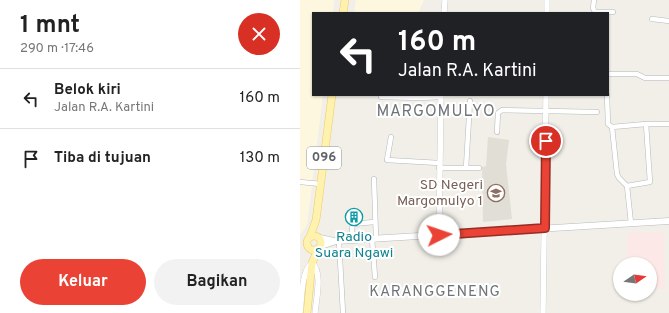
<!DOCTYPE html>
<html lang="id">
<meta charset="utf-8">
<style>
body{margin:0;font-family:Overpass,sans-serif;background:#f2f2f2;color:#222;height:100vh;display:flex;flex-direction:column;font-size:15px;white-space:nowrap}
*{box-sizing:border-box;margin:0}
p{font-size:13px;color:#767676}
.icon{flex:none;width:22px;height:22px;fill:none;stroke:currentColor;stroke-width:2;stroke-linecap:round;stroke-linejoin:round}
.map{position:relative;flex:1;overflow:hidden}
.drawer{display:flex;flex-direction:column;background:#fff;width:300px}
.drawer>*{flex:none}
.hud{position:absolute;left:12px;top:12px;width:297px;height:84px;border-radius:0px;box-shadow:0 1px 3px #0004;background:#202124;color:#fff;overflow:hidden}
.needle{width:26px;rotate:77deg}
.buttons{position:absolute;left:313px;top:257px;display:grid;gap:8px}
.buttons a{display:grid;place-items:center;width:44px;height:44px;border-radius:50%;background:#fff;box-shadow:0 1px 3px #0004;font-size:20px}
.pin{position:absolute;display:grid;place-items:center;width:34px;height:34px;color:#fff;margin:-17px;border:2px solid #fff;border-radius:50%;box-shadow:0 1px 4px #0007}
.me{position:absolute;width:44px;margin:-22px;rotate:86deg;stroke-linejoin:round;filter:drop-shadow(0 0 3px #0008)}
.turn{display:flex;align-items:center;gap:14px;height:84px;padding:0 20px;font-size:18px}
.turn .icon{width:52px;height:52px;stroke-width:2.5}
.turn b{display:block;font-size:28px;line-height:34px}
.round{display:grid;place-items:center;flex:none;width:42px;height:42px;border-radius:21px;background:#f2f2f2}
.overview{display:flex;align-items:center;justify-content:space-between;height:68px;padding:0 20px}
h1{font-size:24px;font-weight:700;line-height:30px}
.cta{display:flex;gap:8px;margin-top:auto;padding:8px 20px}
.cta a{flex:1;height:46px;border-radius:24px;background:#ea4335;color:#fff;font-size:16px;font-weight:700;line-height:46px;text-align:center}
.cta a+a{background:#f2f2f2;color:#222}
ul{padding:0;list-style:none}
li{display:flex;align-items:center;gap:12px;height:60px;padding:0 20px;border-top:1px solid #e0e0e0}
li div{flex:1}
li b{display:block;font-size:15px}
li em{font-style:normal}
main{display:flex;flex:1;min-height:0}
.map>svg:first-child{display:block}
</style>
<main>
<section class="drawer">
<div class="overview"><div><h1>1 mnt</h1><p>290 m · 17:46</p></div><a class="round" style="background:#d93025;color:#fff"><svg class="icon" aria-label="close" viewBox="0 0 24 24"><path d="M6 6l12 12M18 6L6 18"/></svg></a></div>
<ul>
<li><svg class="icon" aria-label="left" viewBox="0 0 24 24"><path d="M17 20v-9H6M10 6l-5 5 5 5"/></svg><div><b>Belok kiri</b><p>Jalan R.A. Kartini</p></div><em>160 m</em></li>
<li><svg class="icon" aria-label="arrive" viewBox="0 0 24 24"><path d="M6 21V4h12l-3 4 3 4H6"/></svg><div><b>Tiba di tujuan</b></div><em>130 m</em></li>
</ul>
<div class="cta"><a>Keluar</a><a>Bagikan</a></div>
</section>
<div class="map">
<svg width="369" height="313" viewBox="0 0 369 313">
<rect width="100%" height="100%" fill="#f1efe8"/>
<g fill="#fef7e0">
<polygon points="0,0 34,0 33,13 13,13 13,95 23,95 7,225 0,235"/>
<polygon points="56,0 124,0 118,13 54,13"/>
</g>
<polygon fill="#e1ded6" points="188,137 209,140 206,164 212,219 183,222 182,167 186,166"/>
<polygon fill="#fce8e6" points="364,232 365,289 350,289 350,264 327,264 327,233"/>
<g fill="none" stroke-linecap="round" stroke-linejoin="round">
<defs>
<g id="minor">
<polyline points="294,0 293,8 295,12 313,12"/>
<polyline points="352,19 369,21"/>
<polyline points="308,74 337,74 345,78 369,78"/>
<polyline points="307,95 308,124 312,127 317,174 319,178 327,186 331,223"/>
<polyline points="81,97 120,98 141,97"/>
<polyline points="312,127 346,124 369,124"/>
<polyline points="197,132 198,113 202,110 297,112"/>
<polyline points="91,137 87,160 139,163"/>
<polyline points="246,141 260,141"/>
<polyline points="139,168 179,168"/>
<polyline points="166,168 170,101"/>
<polyline points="74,179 76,238"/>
<polyline points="0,182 21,184"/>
<polyline points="327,186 350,182 346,124"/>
<polyline points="72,239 75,277"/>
<polyline points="53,240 52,229 53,224 74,222"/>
<polyline points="39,241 43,313"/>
</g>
<g id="tertiary">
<polyline points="247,0 247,13"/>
<polyline points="144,13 145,0"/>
<polyline points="139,235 141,95"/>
<path d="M0 313C2 300 1 271 12 263 23 272 16 300 15 313"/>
<polyline points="243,313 246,95"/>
</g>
<g id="secondary">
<polyline points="20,238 34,241"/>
<polyline points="21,246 36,241 369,221"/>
</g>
<g id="primary">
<polyline points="43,13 45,0"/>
<circle cx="14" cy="243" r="7"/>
<polyline points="10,237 16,220 32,95"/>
<polyline points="7,313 12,263 18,249"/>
</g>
</defs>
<use href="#minor" stroke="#b5b8bc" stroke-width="5.5"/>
<use href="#tertiary" stroke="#b5b8bc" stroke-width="6"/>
<use href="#secondary" stroke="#b6babf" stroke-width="7"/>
<use href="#primary" stroke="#f2c960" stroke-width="8"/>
<use href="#minor" stroke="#fff" stroke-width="4.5"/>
<use href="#tertiary" stroke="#fff" stroke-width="5.5"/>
<use href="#secondary" stroke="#fff" stroke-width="6"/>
<use href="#primary" stroke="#fff2af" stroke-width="7"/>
</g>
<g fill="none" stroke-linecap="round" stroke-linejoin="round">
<defs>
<polyline id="route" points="139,235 245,228 246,141"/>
</defs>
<use href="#route" stroke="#982c22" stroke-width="10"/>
<use href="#route" stroke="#ea4335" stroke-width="7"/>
</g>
<defs>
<symbol id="school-ring" viewBox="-11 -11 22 22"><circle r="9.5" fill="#fff" stroke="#8d6e63" stroke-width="1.5"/><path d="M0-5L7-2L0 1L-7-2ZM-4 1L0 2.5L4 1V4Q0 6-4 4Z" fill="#8d6e63"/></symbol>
<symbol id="building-ring" viewBox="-11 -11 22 22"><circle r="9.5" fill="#fff" stroke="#0f9aa8" stroke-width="1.5"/><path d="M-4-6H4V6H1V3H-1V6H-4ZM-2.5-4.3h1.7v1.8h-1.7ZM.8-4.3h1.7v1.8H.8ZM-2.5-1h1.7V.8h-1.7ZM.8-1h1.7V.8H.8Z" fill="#0f9aa8"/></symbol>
</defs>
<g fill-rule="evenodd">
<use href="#school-ring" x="186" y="183" width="20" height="20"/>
<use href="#building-ring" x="44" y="207" width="20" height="20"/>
</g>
<g text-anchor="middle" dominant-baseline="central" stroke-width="4" stroke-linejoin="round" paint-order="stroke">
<rect fill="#fff" stroke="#8f9295" stroke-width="1" x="7" y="147" width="34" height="22" rx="3"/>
<g font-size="13" font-weight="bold" fill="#5f6368">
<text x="24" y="158">096</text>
</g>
<g font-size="14" fill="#785e54" stroke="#fff" text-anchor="end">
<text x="183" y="185">SD Negeri<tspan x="183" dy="16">Margomulyo 1</tspan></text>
</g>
<g font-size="14" fill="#0d838f" stroke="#fff">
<text x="54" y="237">Radio<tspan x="54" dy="16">Suara Ngawi</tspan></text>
</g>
<g font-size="15" letter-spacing="1" fill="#70757a" stroke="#fff">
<text x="135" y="292">KARANGGENENG</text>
</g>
<g font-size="16" letter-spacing="1" fill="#70757a" stroke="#fff">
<text x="136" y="112">MARGOMULYO</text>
</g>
</g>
</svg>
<div class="buttons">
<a><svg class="needle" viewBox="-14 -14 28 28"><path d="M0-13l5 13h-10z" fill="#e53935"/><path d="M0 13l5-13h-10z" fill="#767676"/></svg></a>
</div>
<div class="pin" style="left:246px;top:141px;background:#d93025"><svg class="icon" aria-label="arrive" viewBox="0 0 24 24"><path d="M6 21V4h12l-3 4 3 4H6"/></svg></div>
<svg class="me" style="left:139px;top:235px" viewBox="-20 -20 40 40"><circle r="19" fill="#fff"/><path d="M0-13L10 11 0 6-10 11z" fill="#ea4335"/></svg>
<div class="hud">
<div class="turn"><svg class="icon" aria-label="left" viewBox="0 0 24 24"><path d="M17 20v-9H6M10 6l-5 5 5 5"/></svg><div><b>160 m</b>Jalan R.A. Kartini</div></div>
</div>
</div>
</main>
